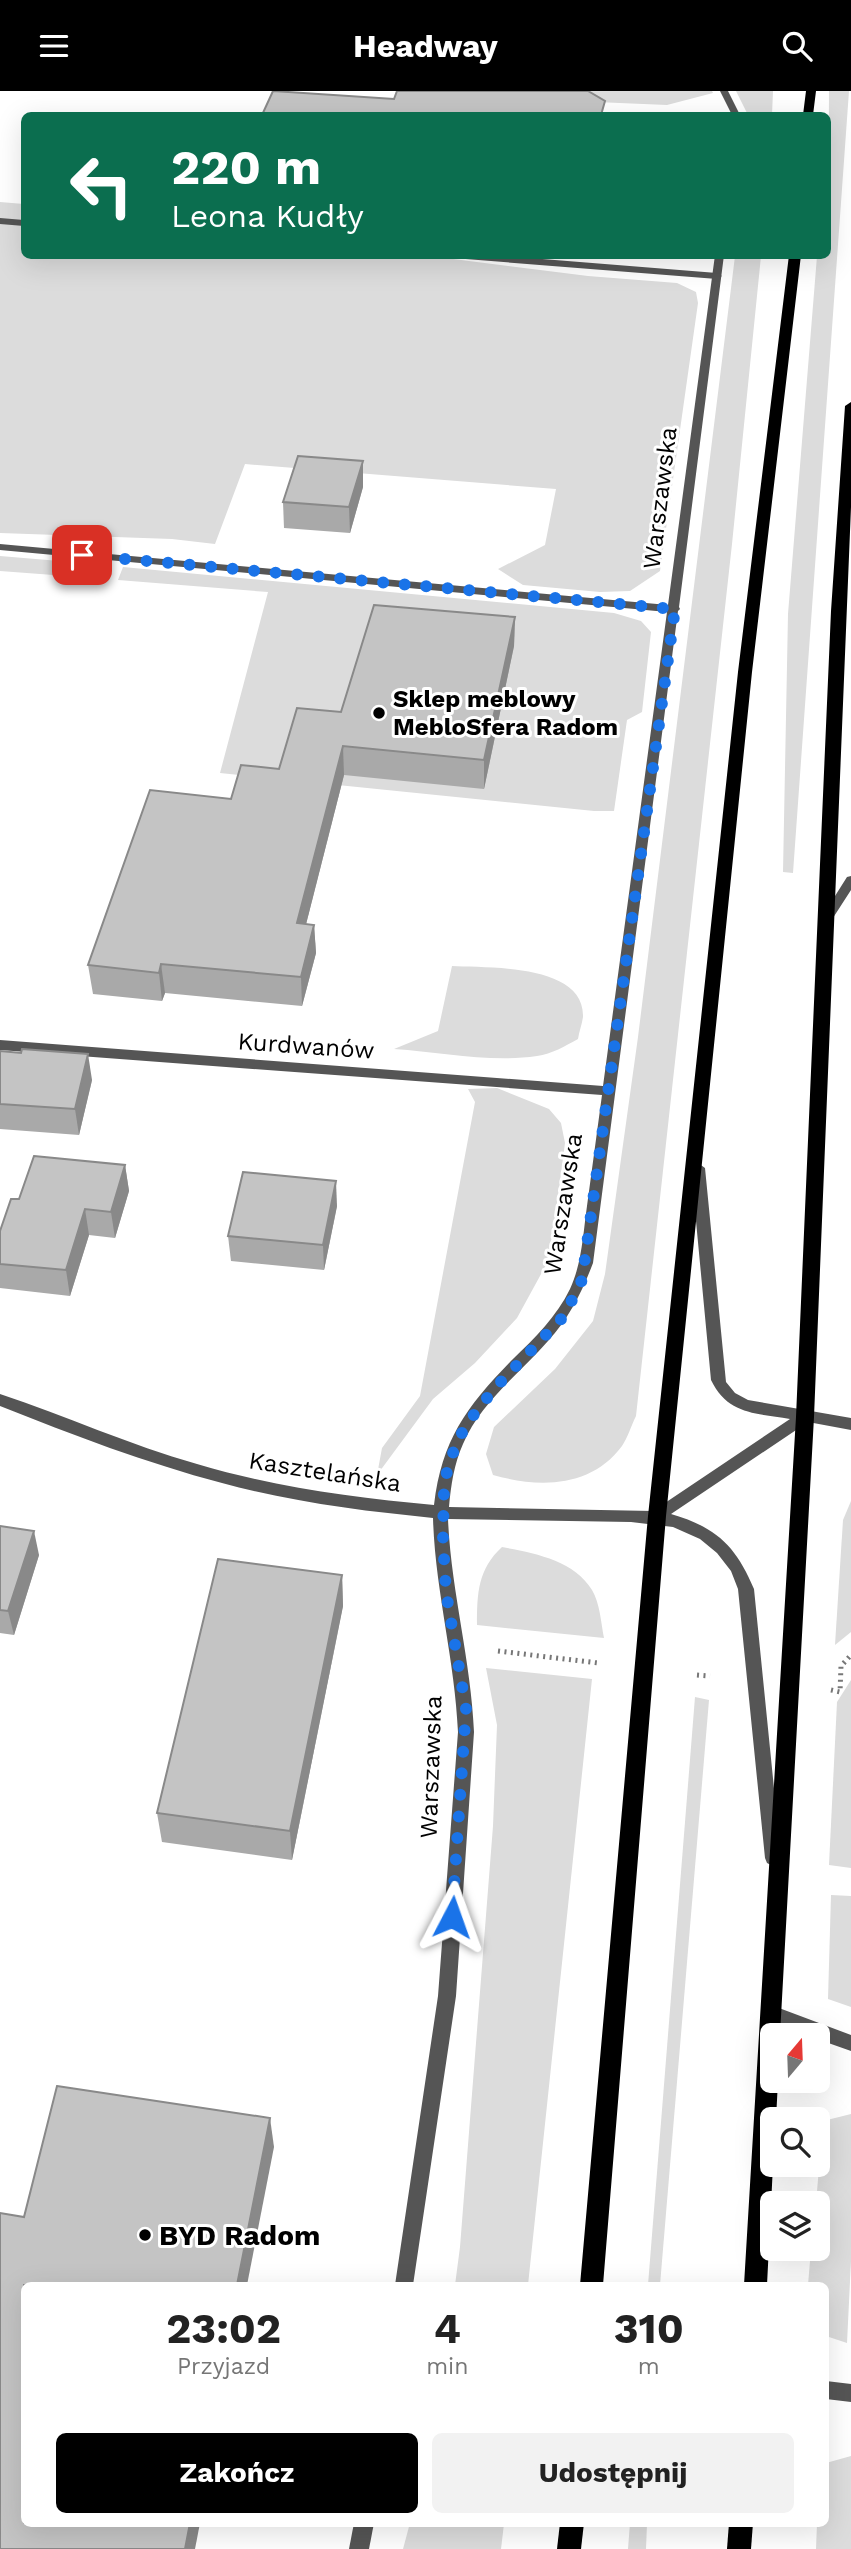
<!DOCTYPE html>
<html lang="pl">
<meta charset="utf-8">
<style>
body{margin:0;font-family:"Work Sans",sans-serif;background:#f2f2f2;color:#222;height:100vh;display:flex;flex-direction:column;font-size:26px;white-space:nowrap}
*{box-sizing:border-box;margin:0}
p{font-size:23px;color:#767676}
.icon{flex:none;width:38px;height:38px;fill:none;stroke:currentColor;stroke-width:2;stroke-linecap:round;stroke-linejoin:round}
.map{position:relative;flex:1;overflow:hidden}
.side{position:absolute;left:21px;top:2191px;width:808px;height:245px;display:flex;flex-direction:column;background:#fff;border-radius:10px;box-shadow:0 7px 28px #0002}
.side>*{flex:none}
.hud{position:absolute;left:21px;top:21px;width:810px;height:147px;border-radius:10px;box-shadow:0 7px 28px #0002;background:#0b6e4f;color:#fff;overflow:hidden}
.needle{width:46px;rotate:19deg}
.controls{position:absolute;left:760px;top:1932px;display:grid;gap:14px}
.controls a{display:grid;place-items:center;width:70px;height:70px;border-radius:10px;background:#fff;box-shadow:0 7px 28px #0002;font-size:35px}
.pin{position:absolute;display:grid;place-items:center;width:60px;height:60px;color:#fff;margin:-30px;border-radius:14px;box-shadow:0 4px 10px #0006}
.me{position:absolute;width:77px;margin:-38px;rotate:4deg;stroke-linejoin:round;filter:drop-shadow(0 0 5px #0008)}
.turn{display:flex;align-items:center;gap:24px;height:147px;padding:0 35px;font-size:32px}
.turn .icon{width:91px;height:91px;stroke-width:2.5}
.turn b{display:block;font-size:49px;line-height:60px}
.eta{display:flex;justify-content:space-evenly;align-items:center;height:119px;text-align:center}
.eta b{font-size:42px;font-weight:700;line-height:49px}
.button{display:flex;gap:14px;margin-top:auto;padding:14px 35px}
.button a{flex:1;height:80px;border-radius:10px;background:#000;color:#fff;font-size:28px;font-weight:700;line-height:80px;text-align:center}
.button a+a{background:#f2f2f2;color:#222}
header{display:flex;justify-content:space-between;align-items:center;height:91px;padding:0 35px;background:#000;color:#fff;font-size:32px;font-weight:700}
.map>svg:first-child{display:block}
</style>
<header><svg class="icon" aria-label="menu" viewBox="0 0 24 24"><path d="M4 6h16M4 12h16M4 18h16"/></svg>Headway<svg class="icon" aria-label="search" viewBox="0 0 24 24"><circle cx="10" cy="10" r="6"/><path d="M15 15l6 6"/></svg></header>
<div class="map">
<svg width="851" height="2458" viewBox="0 0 851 2458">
<rect width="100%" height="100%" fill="#fff"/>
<g fill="#dcdcdc">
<polygon points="574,0 712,0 713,2 667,14 572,10"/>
<polygon points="736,0 773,0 772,24 748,24"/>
<polygon points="829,0 849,0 793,782 783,781 788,523 817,165 828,164"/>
<polygon points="0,111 24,113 24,164 422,164 588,185 677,192 696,201 698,212 660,480 630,500 600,501 523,494 498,478 545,454 556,398 245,373 215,453 172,448 0,442"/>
<path d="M735 165H761L732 453 636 1325C631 1335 628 1346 622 1355 591 1397 539 1397 493 1384L486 1363 494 1336 555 1278 593 1230 605 1183 638 946Z"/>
<polygon points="0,465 95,473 80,486 0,480"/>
<polygon points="123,476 614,522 641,530 651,541 642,621 627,629 614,720 594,720 220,682 268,501 118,489"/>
<path d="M452 875C486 877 585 872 583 926 582 933 579 941 578 948 565 955 552 963 537 965 491 972 441 961 394 958L438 940Z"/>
<polygon points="497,997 549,1018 561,1032 565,1052 554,1136 546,1174 517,1227 475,1272 433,1308 377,1384 382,1357 420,1305 475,1011 468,998"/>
<polygon points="851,1410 851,1541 835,1554 843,1429"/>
<path d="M502 1456C534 1462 574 1469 592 1499 600 1512 601 1532 604 1547L477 1534C477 1502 478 1478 502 1456Z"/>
<polygon points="486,1577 592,1588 528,2194 455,2194 460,2156 493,1735 497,1634"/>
<polygon points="851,1589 851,1777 829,1774 837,1611"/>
<polygon points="695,1606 709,1609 660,2194 648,2194"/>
<polygon points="831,1804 851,1805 851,1916 828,1908"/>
<polygon points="851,2023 851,2170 847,2252 826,2245 826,2194 808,2194 811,2158 817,2158 816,2112 823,2030"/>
<polygon points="851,2365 851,2458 816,2458 817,2433 826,2432 826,2372"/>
<polygon points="410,2432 504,2433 501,2458 403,2458"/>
<polygon points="630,2432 647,2433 646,2458 628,2458"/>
</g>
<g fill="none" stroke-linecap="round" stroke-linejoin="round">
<g stroke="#777" stroke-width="5" stroke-dasharray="2 4.5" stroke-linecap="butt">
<polyline points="498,1560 598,1572"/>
<polyline points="697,1584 710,1585"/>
<polyline points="831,1599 840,1601 841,1575 851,1564"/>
</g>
<g fill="#555" fill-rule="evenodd">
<polygon points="0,127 24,129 24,135 0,133"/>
<polygon points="449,164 494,164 717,182 722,185 717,188 453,167"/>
<polygon points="851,785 851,799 831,830 823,830 821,827 823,824 847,786"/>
<polygon points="771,1914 851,1944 851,1960 817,1948 817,1944 808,1944 765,1928 762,1922 765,1916"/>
<polygon points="826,2290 851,2293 851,2311 826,2308"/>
</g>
<g fill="#555" fill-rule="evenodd">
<polygon points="720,0 728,0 740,24 732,24"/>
<path d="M715 164H724L679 516 680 518 678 520 593 1172C582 1201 569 1227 548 1250 519 1283 480 1312 463 1353 454 1373 451 1394 449 1416L653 1420 790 1328C756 1322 728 1324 711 1289L691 1077 698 1072 705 1077 726 1291 735 1302 748 1309 851 1327V1339L808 1331 671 1423C716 1436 736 1455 754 1498L781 1767 779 1772 773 1775 767 1772 765 1767 738 1498 731 1480 717 1462 700 1448 673 1436 631 1431 448 1428C451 1500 471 1569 474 1641L456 1905 413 2194H395L438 1905 458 1641C455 1569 435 1499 433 1427 362 1420 291 1411 222 1392 146 1372 73 1344 0 1315V1303C66 1325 130 1354 197 1373 274 1396 354 1407 434 1414 442 1348 467 1315 513 1268 534 1248 557 1225 570 1198 582 1172 583 1143 587 1115 592 1078 597 1041 602 1004L0 959V949L603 995 667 521 0 459V453L668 514Z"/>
<polygon points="354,2432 374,2432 369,2458 349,2458"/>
</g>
<g fill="#000" fill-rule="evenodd">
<polygon points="806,0 816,0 813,24 803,24"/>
<polygon points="789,164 801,164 752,581 666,1425 603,2194 580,2194 648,1425 738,581"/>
<polygon points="851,311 851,416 814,1326 780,1944 772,1944 772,1990 778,1990 776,2028 772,2028 773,2074 767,2194 744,2194 796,1326 831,520 845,315"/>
<polygon points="560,2432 584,2432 581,2458 557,2458"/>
<polygon points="729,2432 753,2432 751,2458 727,2458"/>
</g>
</g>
<g fill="#a9a9a9">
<polygon points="363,370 363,396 350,442 284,437 283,411"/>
<polygon points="515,526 514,555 484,698 344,684 306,833 314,834 316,862 302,915 165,902 162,910 93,903 88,874 231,708"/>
<polygon points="0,960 92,989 79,1044 0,1038"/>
<polygon points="125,1074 129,1100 115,1147 89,1144 70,1205 0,1197 0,1140 19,1108"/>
<polygon points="337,1115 324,1179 231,1170 228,1145"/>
<polygon points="0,1435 39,1464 14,1544 0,1542"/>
<polygon points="342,1484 343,1515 292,1769 162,1751 157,1722"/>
</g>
<g fill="#898989">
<polygon points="363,370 363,396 350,442 349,416"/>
<polygon points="515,526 514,555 484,698 484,669"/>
<polygon points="343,655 344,684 299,861 297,832"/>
<polygon points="314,834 316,862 302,915 301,886"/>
<polygon points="161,873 165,902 162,910 159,882"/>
<polygon points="88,963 92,989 79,1044 75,1018"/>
<polygon points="125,1074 129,1100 115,1147 111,1121"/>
<polygon points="336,1090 337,1115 324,1179 323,1154"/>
<polygon points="85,1118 89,1144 70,1205 66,1179"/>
<polygon points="34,1440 39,1464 14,1544 8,1520"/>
<polygon points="342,1484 343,1515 292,1769 290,1740"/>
<polygon points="270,2027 274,2056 247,2194 237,2194"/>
<polygon points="190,2432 200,2432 195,2458 185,2458"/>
</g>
<g fill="#c4c4c4" stroke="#898989" stroke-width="2">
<polygon points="273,0 394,8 397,0 588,0 605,10 601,24 262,24"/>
<polygon points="298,365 363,370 349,416 283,411"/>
<polygon points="374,514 515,526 484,669 343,655 297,832 314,834 301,886 161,873 159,882 88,874 150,699 231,708 241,674 279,678 297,617 341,621"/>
<polygon points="22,958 88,963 75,1018 0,1013 0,960 21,962"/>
<polygon points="34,1065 125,1074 111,1121 85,1118 66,1179 0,1173 0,1140 11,1108 19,1108"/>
<polygon points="243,1081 336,1090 323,1154 228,1145"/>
<polygon points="0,1435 34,1440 8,1520 0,1519"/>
<polygon points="218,1468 342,1484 290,1740 157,1722"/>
<polygon points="57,1995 270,2027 237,2194 24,2194 24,2432 190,2432 185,2458 0,2458 0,2122 24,2126"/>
</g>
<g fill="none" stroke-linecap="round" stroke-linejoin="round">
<polyline stroke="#1a73e8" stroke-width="12" stroke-dasharray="0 21.6" points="82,464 675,518 582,1189 564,1225 494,1298 465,1335 449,1371 444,1395 443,1449 446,1501 466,1618 452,1826"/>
</g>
<g fill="#000" stroke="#fff" stroke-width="2.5">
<circle cx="379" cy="622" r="7"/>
<circle cx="145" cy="2144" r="7"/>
</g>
<g text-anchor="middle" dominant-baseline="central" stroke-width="6" stroke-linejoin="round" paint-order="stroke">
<g font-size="24" fill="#000" stroke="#fff">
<text transform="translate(660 407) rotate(-83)">Warszawska</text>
<text transform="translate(306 955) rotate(4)">Kurdwanów</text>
<text transform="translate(563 1113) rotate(-81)">Warszawska</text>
<text transform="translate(325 1381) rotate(9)">Kasztelańska</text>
<text transform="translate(431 1676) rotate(-88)">Warszawska</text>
</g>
<g font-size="24" font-weight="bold" fill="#000" stroke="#fff" text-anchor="start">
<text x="393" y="608">Sklep meblowy<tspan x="393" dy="28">MebloSfera Radom</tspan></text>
</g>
<g font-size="28" font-weight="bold" fill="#000" stroke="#fff" text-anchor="start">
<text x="159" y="2144">BYD Radom</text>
</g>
</g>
</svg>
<div class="controls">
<a><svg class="needle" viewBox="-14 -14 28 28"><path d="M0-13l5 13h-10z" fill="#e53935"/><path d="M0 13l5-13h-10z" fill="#767676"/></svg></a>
<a><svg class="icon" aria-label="search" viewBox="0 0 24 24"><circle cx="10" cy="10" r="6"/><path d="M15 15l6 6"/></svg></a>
<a><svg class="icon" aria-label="layers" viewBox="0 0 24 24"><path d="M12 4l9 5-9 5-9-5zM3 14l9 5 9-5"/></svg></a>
</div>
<div class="pin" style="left:82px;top:464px;background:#d93025"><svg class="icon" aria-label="arrive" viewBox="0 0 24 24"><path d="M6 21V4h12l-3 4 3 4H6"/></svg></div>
<svg class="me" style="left:452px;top:1826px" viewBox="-20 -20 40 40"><path d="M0-17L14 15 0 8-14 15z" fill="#1a73e8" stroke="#fff" stroke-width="4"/></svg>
<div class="hud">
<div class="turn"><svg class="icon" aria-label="left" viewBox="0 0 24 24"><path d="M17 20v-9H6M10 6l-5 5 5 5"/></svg><div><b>220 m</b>Leona Kudły</div></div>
</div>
<section class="side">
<div class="eta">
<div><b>23:02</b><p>Przyjazd</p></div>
<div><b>4</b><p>min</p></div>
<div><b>310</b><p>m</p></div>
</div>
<div class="button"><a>Zakończ</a><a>Udostępnij</a></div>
</section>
</div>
